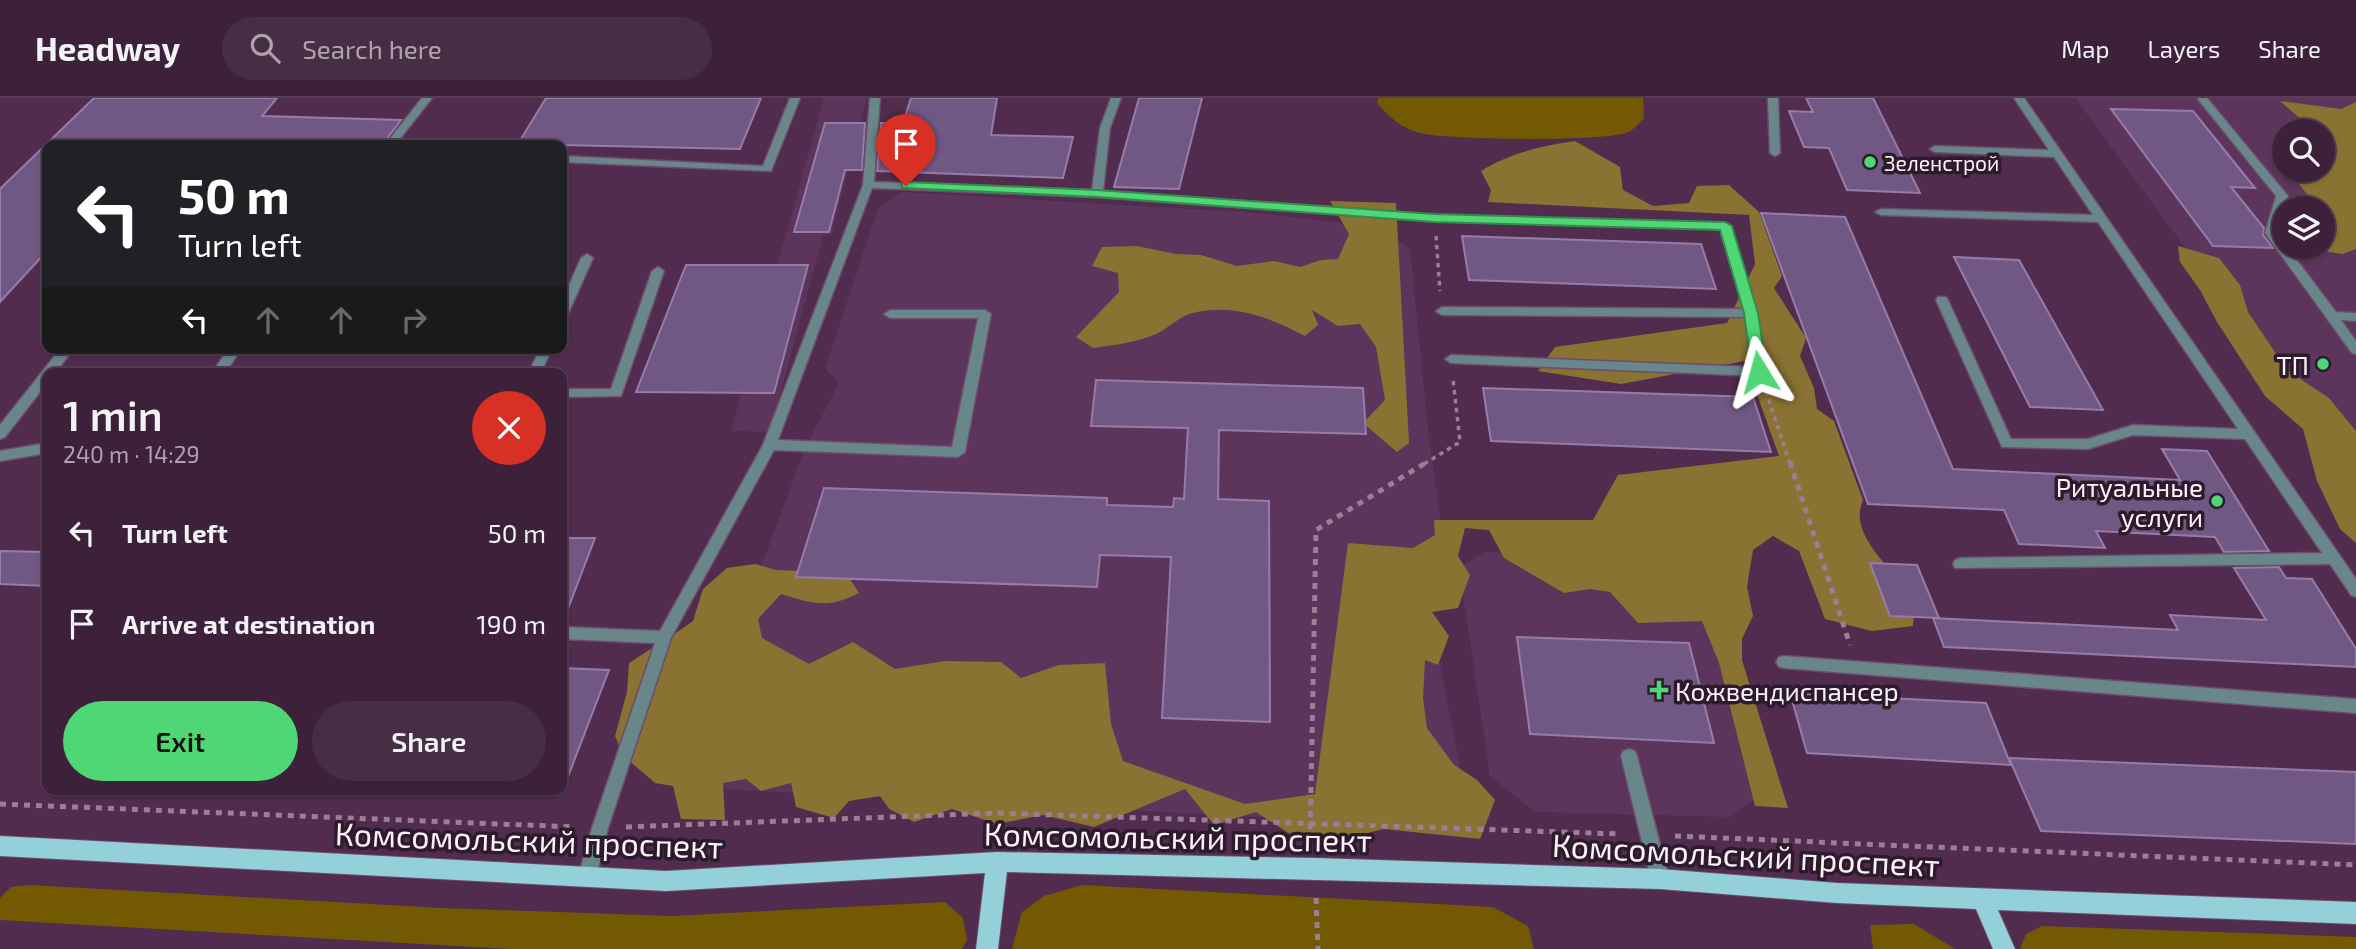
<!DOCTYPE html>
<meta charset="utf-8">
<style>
body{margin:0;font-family:"Exo 2",sans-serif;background:#482e45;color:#f1f3f6;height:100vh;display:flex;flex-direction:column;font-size:26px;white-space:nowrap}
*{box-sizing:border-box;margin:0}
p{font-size:23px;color:#ada3af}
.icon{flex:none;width:38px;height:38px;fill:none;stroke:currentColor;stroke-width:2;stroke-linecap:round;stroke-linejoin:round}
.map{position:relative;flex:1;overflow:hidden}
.sheet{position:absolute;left:42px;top:270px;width:525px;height:427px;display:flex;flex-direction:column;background:#3d213a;border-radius:14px;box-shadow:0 2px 5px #0004,0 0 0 2px #563e54}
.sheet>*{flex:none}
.banner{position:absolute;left:42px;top:42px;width:525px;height:214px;border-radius:14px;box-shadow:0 2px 5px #0004,0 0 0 2px #563e54;background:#202124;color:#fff;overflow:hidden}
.buttons{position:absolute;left:2272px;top:21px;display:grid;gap:14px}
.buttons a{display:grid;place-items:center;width:63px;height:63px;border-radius:50%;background:#3d213a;box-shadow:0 2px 5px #0004,0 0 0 2px #563e54;font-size:35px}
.pin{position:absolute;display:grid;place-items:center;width:60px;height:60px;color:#fff;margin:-72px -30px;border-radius:50% 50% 50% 0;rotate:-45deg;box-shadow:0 0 7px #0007}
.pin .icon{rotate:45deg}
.me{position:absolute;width:77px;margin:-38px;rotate:352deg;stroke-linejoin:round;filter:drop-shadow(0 0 5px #0008)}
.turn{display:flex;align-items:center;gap:24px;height:147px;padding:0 21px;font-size:32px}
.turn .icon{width:91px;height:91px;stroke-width:2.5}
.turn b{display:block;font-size:49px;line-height:60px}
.lanes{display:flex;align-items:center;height:66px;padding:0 21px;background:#0003;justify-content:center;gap:35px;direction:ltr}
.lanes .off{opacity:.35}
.round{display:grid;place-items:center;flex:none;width:74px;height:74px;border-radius:37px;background:#482e45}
.overview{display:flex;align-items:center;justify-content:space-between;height:119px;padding:0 21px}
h1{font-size:42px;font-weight:600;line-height:52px}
.primary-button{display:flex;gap:14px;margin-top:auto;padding:14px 21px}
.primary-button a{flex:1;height:80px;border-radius:42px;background:#4fd675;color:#111;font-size:28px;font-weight:600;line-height:80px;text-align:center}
.primary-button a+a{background:#482e45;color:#f1f3f6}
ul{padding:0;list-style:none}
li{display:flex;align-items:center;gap:21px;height:91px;padding:0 21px}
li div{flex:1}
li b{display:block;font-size:26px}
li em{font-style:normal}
header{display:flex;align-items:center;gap:42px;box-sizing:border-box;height:98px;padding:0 35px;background:#3d213a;border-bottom:2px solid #563e54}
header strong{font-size:33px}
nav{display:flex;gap:38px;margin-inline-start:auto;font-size:24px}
.search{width:490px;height:63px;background:#482e45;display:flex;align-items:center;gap:18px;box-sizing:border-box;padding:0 24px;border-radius:38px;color:#ada3af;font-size:26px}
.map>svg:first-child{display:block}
</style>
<header>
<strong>Headway</strong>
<div class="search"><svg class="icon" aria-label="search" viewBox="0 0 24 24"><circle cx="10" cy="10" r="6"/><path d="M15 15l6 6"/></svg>Search here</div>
<nav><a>Map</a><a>Layers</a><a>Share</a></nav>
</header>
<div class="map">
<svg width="2356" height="851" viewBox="0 0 2356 851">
<rect width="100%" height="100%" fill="#512c4e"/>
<g fill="#5d345b" fill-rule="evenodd">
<polygon points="824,0 867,0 831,137 823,138 770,334 731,333"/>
<path d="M2075 0H2356V382ZM2284 33H2322V72H2284ZM2284 110H2322V149H2284Z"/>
<polygon points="902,94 1258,115 1377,129 1410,151 1429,342 1444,443 1426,495 1472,730 681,689 804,352 839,285 825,270 878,110"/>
<polygon points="1485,454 1658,463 1708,497 1765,693 1730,719 1535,714 1490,678 1459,470"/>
</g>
<g fill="#735a02">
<path d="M1378 0H1643L1644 20C1640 24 1634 31 1629 34 1608 44 1445 42 1420 35 1401 30 1390 20 1377 5Z"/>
<polygon points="29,787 441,810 671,818 945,804 963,820 967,842 962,851 512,851 0,822 0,800 11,789"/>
<polygon points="1082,787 1493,809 1528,828 1534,851 1012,851 1022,814 1044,798"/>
<polygon points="1914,826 1955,851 1873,851 1870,827"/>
<polygon points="2042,828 2356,839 2356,851 2020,851 2026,836"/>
</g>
<g fill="#897232">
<polygon points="2280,3 2341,11 2356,4 2356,151 2343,156 2302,150 2322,149 2322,110 2312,110 2313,104 2288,72 2322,72 2322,33 2308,33 2302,22"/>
<path d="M1575 43 1620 69 1623 92 1653 108 1689 105 1697 88 1729 87 1759 114 1782 178 1774 190 1806 240 1800 258 1814 290 1817 311 1834 323 1863 402C1845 443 1906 475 1914 512 1915 516 1913 524 1913 528L1872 533 1825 521 1799 453 1773 438 1753 452 1747 489 1753 518 1742 541V562L1788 710 1755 708 1719 565 1702 523 1638 525 1610 494 1590 491 1564 495 1504 460 1489 432 1465 430 1458 458 1470 477 1458 510 1432 514 1449 538 1438 567 1425 562 1423 600 1427 630 1454 667 1477 682 1495 702 1480 741 1384 731 1347 740 1293 738 1256 714 1214 727 1185 691 1094 729 1043 717 997 726 952 711 914 724 889 711 880 698 849 703 834 720 796 709 791 685 761 693 746 681 723 685 725 722 681 721 673 688 655 685 626 660 664 543 693 523 703 491 727 470 755 466 776 472 846 475 859 495C828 511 814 506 781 496L758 521 762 540 809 566 853 544 895 571 945 563 1001 564 1021 580 1059 567 1105 565 1111 626 1123 663 1245 706 1315 696 1348 445 1413 450 1435 437 1434 422H1593L1618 377 1779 358 1745 263 1621 286 1538 273 1555 249 1727 225 1755 166 1749 117 1488 104 1491 92 1481 73C1510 55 1541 48 1575 43Z"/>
<path d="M1330 103 1396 105 1409 345 1397 354 1363 325 1385 302 1376 249 1360 226 1338 228 1312 212 1318 227 1305 238C1271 220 1233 205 1193 215 1179 218 1168 231 1156 236 1136 245 1113 247 1093 250L1076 239 1119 194 1118 175 1092 168 1102 149 1137 148 1176 156 1201 157 1237 168 1274 163 1300 169 1321 162 1338 161 1349 136Z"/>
<polygon points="2178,148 2219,160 2240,187 2248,214 2287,272 2329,300 2356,333 2356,445 2340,431 2317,383 2303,331 2265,298 2217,224 2200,192 2180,164"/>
<polygon points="660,545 623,656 615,638 627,594 629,565"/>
</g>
<g fill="#715884" stroke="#967caa" stroke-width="2">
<polygon points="94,0 277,0 262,18 401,22 382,47 47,47 47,153 0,204 0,91"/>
<polygon points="546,0 761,0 740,51 518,46"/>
<polygon points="911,0 997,0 991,37 1073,39 1063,80 877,73 881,25 903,25"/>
<polygon points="1139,0 1202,0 1179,91 1114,89"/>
<polygon points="1806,0 1873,0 1920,95 1847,92 1829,50 1804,49 1789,13 1813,14"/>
<polygon points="2111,11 2193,13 2255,90 2231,89 2264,130 2263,137 2273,150 2213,148"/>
<polygon points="825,25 865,25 862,72 845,72 829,134 794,134"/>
<polygon points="1761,115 1845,119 1953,371 2180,382 2162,351 2207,353 2269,453 2224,454 2215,439 2096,433 2105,450 2019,446 2004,412 1868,406"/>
<polygon points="1462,138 1701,146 1716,191 1469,182"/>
<polygon points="1954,159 2019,162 2103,312 2030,309"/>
<polygon points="686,167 808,167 774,295 636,294"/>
<polygon points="1096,282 1363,290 1366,336 1219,332 1218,401 1269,403 1270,624 1162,620 1171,459 1100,457 1097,489 796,479 824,390 1107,400 1107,407 1173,409 1174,400 1184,401 1188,330 1091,328"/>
<polygon points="1483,290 1753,299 1771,354 1491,343"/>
<polygon points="562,440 595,440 564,521 562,521"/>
<polygon points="0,453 47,454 47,488 0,486"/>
<polygon points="1870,465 1917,467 1939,520 1890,518"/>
<polygon points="2279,469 2286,480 2312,481 2356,551 2356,569 1944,549 1933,520 2178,532 2170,517 2266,522 2234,470"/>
<polygon points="1517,539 1689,545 1714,645 1530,636"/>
<polygon points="562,570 609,572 564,689 562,688"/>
<polygon points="1790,595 1986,605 2011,667 1807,655"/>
<polygon points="2009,660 2356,674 2356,746 2041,733"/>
</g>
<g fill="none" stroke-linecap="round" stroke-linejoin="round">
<defs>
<g id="lane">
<polygon points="422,0 432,0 395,47 385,47"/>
<polygon points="790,0 800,0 771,73 562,64 562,58 763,68"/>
<polygon points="870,0 880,0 874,84 1092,92 1100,30 1111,0 1121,0 1110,30 1103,93 1434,117 1729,126 1757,215 1765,274 1759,278 1451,265 1445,261 1451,257 1752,269 1745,219 1442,217 1436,213 1442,209 1744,211 1720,131 1434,123 1097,99 872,90 778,342 952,349 978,220 890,220 884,216 890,212 985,212 991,216 965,354 958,359 774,352 671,540 608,730 596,780 593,786 587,788 581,786 578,780 592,730 655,545 562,541 562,529 660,533 763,347 863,87"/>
<polygon points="1768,0 1778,0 1780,55 1775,58 1770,55"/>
<polygon points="2014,0 2024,0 2356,481 2356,499 2351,497 2330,466 1955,470 1953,466 1955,462 1960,460 2322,455 2245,341 2133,337 2088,351 2002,349 1936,202 1938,199 1946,199 1948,202 2011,341 2088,341 2133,327 2238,331 2098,124 1881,117 1875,114 1881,111 2093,117 2054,59 1935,54 1930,51 1935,48 2049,52"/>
<polygon points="2197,0 2207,0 2288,98 2277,135 2284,144 2284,149 2287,149 2336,214 2356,215 2356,223 2341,222 2356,243 2356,256 2352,255 2265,135 2276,98"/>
<polygon points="587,156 593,160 568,216 562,220 562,203 581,160"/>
<polygon points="658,169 664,173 621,298 562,299 562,291 611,291 652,173"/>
<polygon points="61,250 74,250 55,275 47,275 47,285 5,339 0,341 0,327"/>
<polygon points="229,250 242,250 225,275 212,275"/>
<polygon points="540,250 552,250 541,275 529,275"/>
<polygon points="47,345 47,355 0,363 0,353"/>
<polygon points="1784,558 2356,601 2356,615 1784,570 1779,569 1776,564 1779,559"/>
<polygon points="1629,651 1635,653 1637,658 1669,781 1666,787 1660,789 1654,787 1651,781 1621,658 1623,653"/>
</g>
<polygon id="primary" points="0,738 666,773 997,754 1315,760 1660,771 1837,785 2356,804 2356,826 1998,812 2015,851 1993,851 1976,811 1837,805 1660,791 1007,774 998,851 976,851 985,775 666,793 0,758"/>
</defs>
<use href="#lane" stroke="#6d4b6a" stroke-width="3"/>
<use href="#primary" stroke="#6d4b6a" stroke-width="2"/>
<g stroke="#9a7f97" stroke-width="3.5" stroke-dasharray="4.5 4.5" stroke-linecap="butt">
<polyline points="1436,138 1440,193"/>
<polyline points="1766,293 1790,366"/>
<polyline points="1424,366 1460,344 1453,281"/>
</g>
<g stroke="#9a7f97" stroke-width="5" stroke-dasharray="6 6" stroke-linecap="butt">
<polyline points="1790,364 1850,547"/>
<polyline points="0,706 575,729"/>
<polyline points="626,729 996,715 1621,736"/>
<polyline points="1675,738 2356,767"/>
<polyline points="1310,743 1316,432 1427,364"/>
<polyline points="1316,800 1318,851"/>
</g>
<use href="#lane" fill="#69868b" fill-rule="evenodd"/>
<use href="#primary" fill="#93d0da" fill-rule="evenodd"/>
</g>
<polygon fill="#4fd675" stroke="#338b4c" stroke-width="2" points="906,84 1097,92 1434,116 1725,124 1732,128 1758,215 1767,274 1759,279 1752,274 1744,215 1720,132 1434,124 1097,99 902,90 902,85"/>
<g fill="#4fd675" stroke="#2c1c2b" stroke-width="2.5">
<circle cx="1870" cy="64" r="7"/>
<circle cx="2323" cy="266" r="7"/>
<circle cx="2217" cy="403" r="7"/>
<path d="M1655.5 581.5h7v7h7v7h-7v7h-7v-7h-7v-7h7z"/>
</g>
<g text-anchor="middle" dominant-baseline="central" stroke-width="7" stroke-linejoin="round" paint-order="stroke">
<g font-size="21" fill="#fdeffb" stroke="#2c1c2b" text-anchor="start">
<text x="1884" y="64">Зеленстрой</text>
</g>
<g font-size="26" fill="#fdeffb" stroke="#2c1c2b" text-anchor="end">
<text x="2309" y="266">ТП</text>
<text x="2203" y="388">Ритуальные<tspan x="2203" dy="30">услуги</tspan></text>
<text x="1675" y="592" text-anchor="start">Кожвендиспансер</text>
</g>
<g font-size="32" fill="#fdeffb" stroke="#2c1c2b">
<text transform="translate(1178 738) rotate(1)">Комсомольский проспект</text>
<text transform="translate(529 741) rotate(2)">Комсомольский проспект</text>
<text transform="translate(1746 756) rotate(3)">Комсомольский проспект</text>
</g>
</g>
</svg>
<div class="buttons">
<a><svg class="icon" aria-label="search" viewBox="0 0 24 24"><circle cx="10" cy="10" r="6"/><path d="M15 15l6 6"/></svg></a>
<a><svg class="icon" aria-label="layers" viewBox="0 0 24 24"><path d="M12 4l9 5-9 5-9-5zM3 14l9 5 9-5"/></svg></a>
</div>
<div class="pin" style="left:906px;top:88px;background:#d93025"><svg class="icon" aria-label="arrive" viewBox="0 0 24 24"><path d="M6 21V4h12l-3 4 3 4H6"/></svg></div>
<svg class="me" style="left:1759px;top:274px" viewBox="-20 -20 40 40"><path d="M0-17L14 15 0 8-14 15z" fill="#4fd675" stroke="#fff" stroke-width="4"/></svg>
<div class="banner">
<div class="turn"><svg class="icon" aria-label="left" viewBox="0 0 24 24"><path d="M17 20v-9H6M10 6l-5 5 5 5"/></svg><div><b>50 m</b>Turn left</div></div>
<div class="lanes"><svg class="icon" aria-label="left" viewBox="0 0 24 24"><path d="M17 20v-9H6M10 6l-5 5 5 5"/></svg><svg class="icon off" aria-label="ahead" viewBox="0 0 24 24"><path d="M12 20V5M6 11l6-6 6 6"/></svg><svg class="icon off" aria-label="ahead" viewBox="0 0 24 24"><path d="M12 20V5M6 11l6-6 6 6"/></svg><svg class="icon off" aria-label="right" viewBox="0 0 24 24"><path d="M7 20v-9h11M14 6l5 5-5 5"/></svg></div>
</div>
<section class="sheet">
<div class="overview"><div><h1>1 min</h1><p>240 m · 14:29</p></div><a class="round" style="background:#d93025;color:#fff"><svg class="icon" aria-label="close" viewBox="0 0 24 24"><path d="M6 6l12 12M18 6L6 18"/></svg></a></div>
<ul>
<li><svg class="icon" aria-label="left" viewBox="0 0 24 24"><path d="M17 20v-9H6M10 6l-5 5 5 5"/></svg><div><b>Turn left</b></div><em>50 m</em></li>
<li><svg class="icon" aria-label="arrive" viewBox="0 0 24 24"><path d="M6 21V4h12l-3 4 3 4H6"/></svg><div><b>Arrive at destination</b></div><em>190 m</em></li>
</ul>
<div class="primary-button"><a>Exit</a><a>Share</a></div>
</section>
</div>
